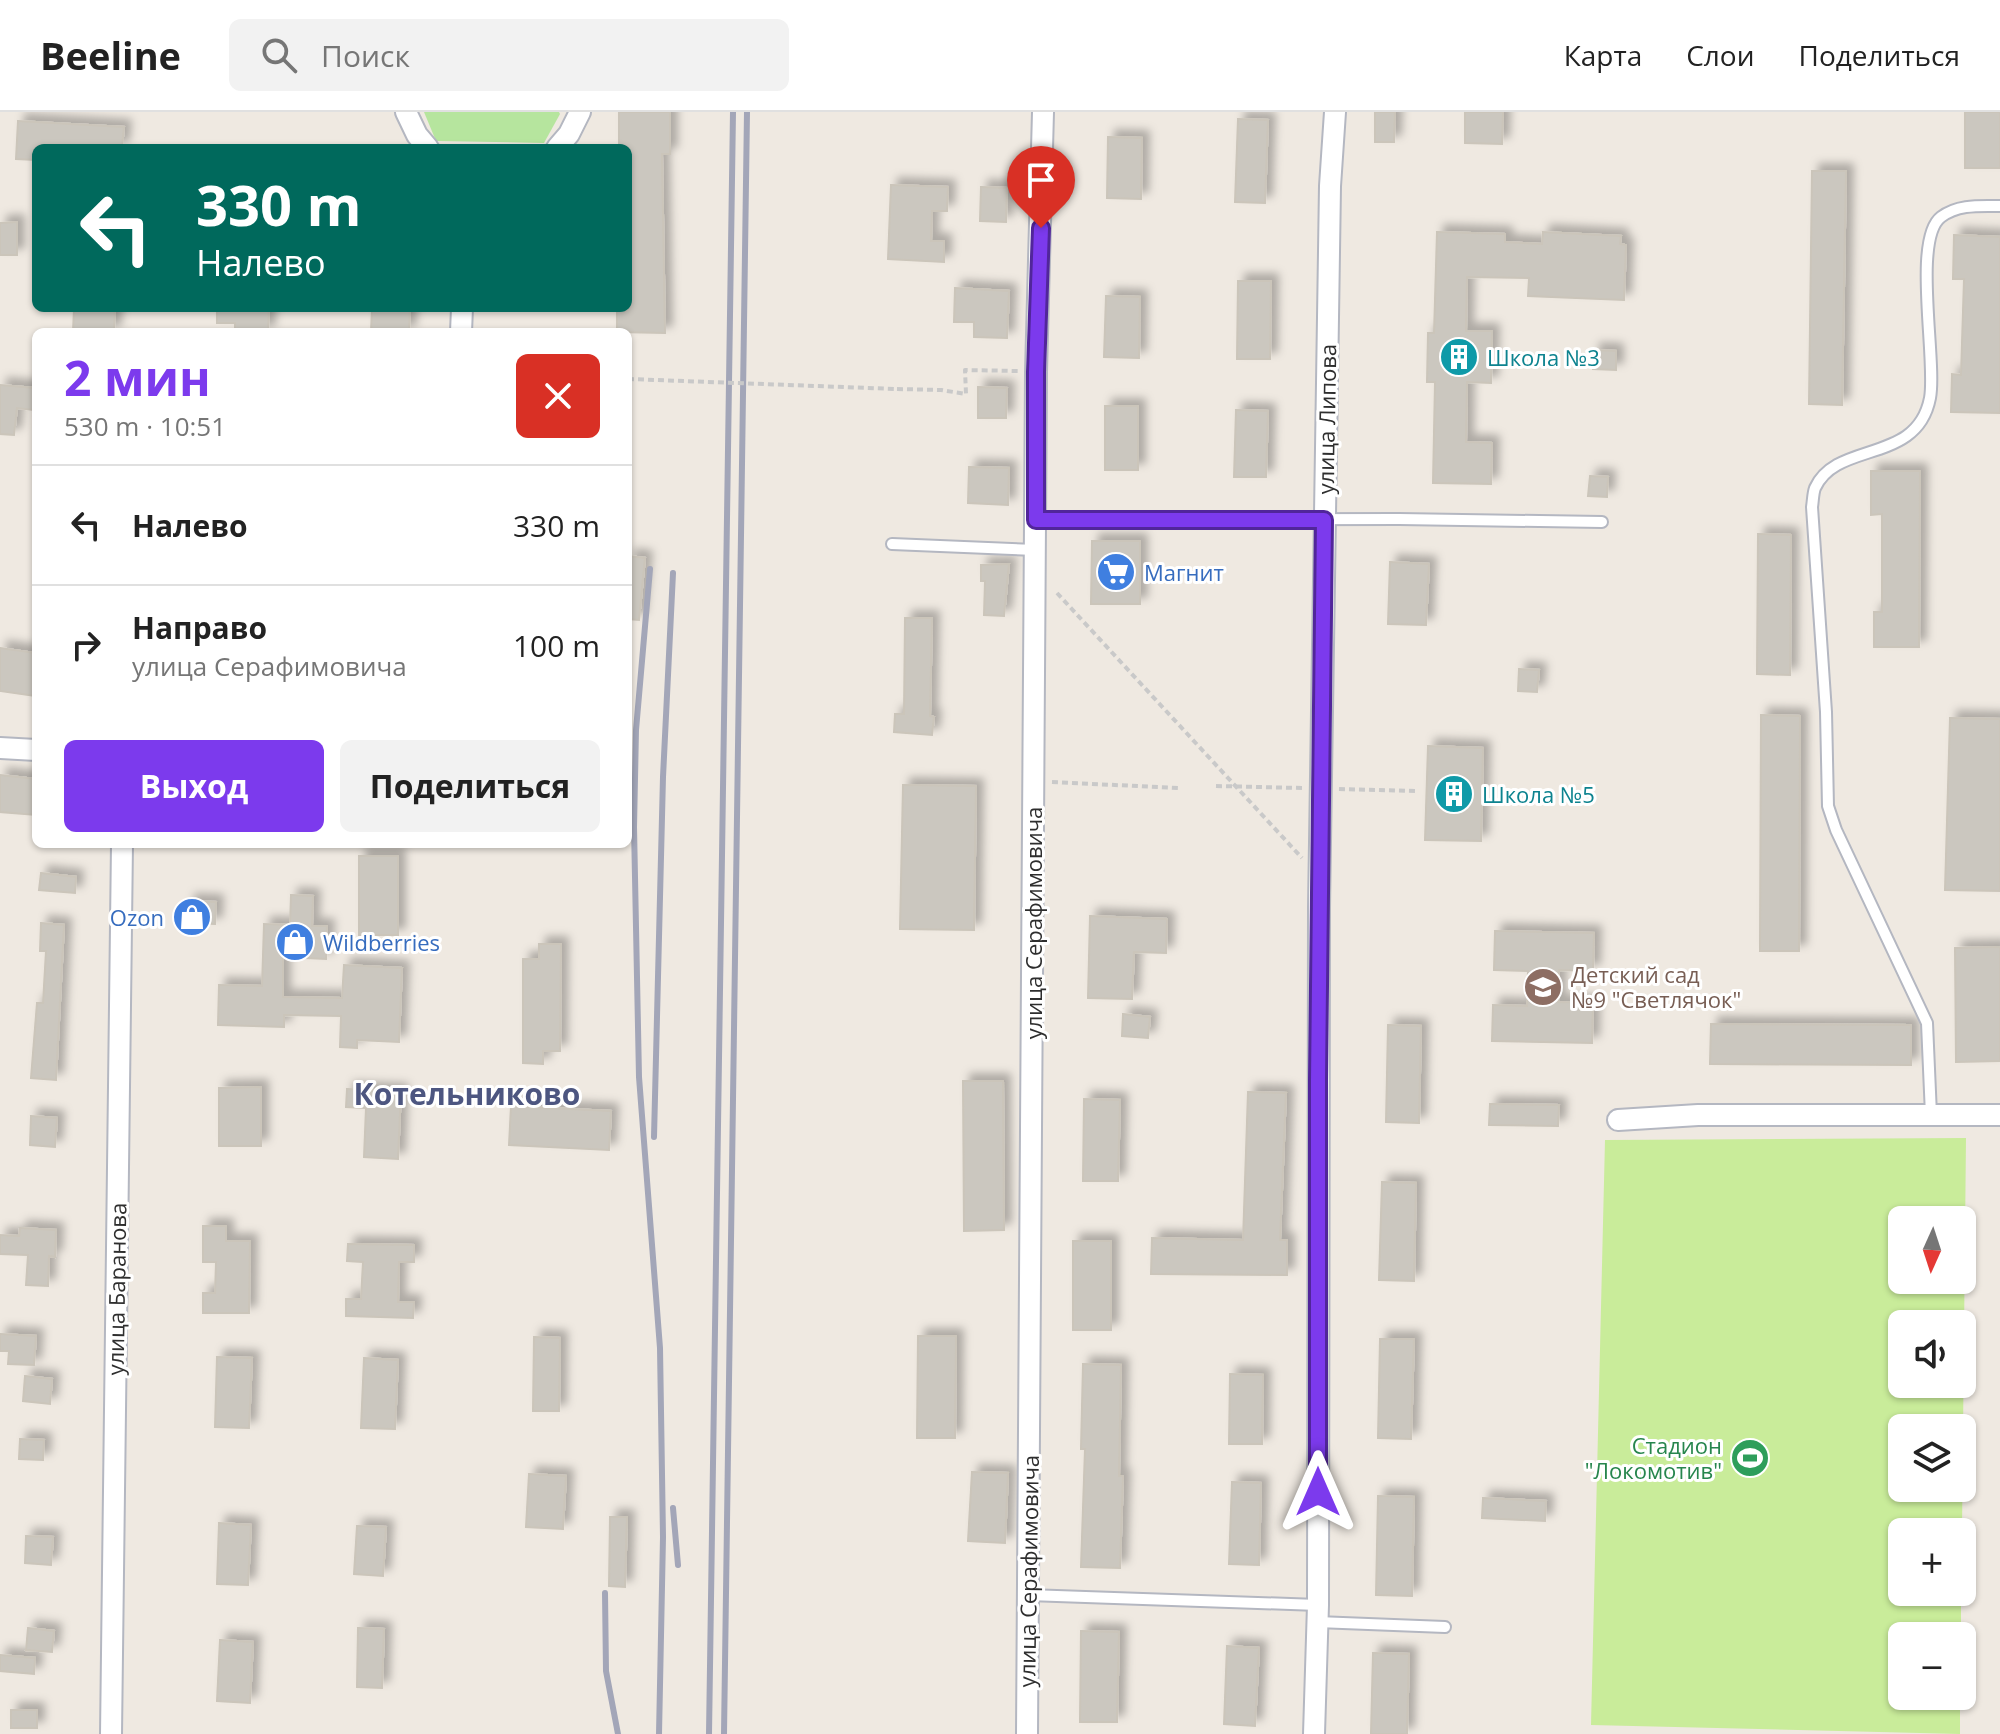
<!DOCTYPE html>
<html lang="ru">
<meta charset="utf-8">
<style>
body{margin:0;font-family:"Open Sans",sans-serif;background:#f2f2f2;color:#222;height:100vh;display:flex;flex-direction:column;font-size:30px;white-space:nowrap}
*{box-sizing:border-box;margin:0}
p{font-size:26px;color:#767676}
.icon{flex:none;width:44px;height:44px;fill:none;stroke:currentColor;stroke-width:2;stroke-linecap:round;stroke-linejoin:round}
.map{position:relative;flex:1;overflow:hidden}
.side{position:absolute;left:32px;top:216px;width:600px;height:520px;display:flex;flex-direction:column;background:#fff;border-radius:12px;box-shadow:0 2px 6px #0004}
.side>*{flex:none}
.guide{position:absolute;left:32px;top:32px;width:600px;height:168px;border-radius:12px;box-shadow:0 2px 6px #0004;background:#00695c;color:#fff;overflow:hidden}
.needle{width:52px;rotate:183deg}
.fabs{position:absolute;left:1888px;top:1094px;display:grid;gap:16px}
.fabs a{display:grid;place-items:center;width:88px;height:88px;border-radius:12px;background:#fff;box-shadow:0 2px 6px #0004;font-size:40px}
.pin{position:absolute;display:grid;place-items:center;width:68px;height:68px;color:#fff;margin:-82px -34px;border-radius:50% 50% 50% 0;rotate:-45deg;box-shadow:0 0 8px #0007}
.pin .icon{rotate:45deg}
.me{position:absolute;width:88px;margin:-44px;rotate:0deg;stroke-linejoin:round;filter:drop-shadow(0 0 6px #0008)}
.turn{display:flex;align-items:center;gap:28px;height:168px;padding:0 32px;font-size:36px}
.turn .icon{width:104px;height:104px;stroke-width:2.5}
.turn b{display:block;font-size:56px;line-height:68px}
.round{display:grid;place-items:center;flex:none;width:84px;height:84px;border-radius:12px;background:#f2f2f2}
.overview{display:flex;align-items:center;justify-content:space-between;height:136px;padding:0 32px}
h1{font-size:48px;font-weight:700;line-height:60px;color:#7c3aed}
.action{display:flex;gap:16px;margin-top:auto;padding:16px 32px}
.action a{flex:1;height:92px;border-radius:12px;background:#7c3aed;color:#fff;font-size:32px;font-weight:700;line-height:92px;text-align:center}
.action a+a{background:#f2f2f2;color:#222}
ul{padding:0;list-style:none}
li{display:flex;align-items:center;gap:24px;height:120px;padding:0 32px;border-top:2px solid #e0e0e0}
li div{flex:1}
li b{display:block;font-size:30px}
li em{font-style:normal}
header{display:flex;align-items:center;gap:48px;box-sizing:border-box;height:112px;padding:0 40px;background:#fff;border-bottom:2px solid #e0e0e0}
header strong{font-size:38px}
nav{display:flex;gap:44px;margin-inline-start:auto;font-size:28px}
.search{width:560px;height:72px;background:#f2f2f2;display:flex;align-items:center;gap:20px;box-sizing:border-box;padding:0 28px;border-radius:12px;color:#767676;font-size:30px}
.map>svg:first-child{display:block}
</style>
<header>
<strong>Beeline</strong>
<div class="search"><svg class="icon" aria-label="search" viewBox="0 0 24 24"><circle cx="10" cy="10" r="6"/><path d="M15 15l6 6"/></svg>Поиск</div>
<nav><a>Карта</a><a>Слои</a><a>Поделиться</a></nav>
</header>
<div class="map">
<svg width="2000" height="1622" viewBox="0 0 2000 1622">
<defs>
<filter id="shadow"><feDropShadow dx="7" dy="-7" stdDeviation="4" flood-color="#0004"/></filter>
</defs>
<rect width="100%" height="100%" fill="#efe9e1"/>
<polygon fill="#b6e59e" points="424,0 559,0 560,2 544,31 436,29"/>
<path fill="#c9ec9a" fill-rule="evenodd" d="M1966 1026 1962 1420H1902V1480H1961V1524H1902V1584H1960V1622L1591 1613 1605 1028ZM1902 1108H1962V1168H1902ZM1902 1212H1962V1272H1902ZM1902 1316H1962V1376H1902Z"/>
<g fill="#cbc7bf" stroke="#cbc5ba" stroke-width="2" filter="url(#shadow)">
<polygon points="619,0 670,0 670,42 662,42 665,221 617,220 617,196 628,196 628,36 619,36"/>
<polygon points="1375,0 1395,0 1394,30 1375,30"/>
<polygon points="1465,0 1503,0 1502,32 1465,31"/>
<rect x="1965" y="0" width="35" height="56"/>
<polygon points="1238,7 1268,8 1265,91 1235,90"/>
<polygon points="18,9 124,15 122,36 36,36 36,48 16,47"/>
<polygon points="1108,25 1142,26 1141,87 1107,86"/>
<polygon points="1812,59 1846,59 1842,293 1809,292"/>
<polygon points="891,73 948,75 947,99 932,99 931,129 944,129 944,150 888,147"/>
<polygon points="981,75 1007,76 1006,110 980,109"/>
<polygon points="17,110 17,143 0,143 0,111"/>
<polygon points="1437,120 1505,122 1505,130 1542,132 1543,120 1621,124 1620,132 1626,133 1624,188 1528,184 1529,166 1467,165 1466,219 1492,219 1491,271 1467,270 1466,330 1492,331 1491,372 1433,371 1435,270 1427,270 1428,221 1434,221"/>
<polygon points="1954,123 2000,125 2000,301 1951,300 1952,262 1961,263 1964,167 1953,167"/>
<polygon points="1238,169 1271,169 1270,247 1237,247"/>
<polygon points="955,176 1009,179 1007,226 974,225 974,210 954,210"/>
<polygon points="1106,184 1140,185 1139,246 1104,245"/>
<polygon points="74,196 115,196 114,220 73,220"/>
<polygon points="217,196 269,196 268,220 235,220 235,211 217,211"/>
<polygon points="372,196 410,196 409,220 371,220"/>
<polygon points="1593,238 1616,239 1616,258 1593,257"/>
<polygon points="0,273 35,276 33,298 17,296 14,323 0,322"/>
<polygon points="978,275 1007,276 1006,306 978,306"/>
<rect x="1105" y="294" width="33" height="64"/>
<polygon points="1236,298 1268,299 1266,365 1234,365"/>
<polygon points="969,355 1009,356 1008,393 968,391"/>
<polygon points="1871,359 1920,359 1919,535 1874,535 1874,500 1882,500 1882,402 1871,403"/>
<polygon points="1590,364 1608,365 1607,385 1588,384"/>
<polygon points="1758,422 1791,423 1790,563 1757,562"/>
<polygon points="1092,429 1140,429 1140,492 1091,492"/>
<polygon points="628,444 645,446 639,508 628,507"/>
<polygon points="1390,450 1429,452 1426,513 1388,512"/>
<polygon points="1009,452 1004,504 984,503 985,469 981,469 981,453"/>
<polygon points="905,506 932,506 930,604 934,605 932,623 894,620 895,602 904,602"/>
<polygon points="0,536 36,541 36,584 0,579"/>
<polygon points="1519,557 1539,558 1537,580 1518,579"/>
<polygon points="1761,603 1800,604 1799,839 1760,839"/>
<polygon points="1950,606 2000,607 2000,779 1945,778"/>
<polygon points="1428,634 1483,636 1481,729 1425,728"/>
<polygon points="0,663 36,667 36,703 0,700"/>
<polygon points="903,673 976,674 974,818 900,817"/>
<rect x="359" y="744" width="39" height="79"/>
<polygon points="41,761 76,765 75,781 39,778"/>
<polygon points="291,783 313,784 312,814 327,814 326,847 283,845 283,885 342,886 344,853 402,856 399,930 357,928 357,936 340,935 341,904 284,903 284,915 218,913 219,873 262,874 264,812 290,813"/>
<polygon points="188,789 216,790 215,812 187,811"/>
<polygon points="1090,804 1167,807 1166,841 1134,840 1132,887 1088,886"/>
<polygon points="41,811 64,813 56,968 31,966 37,891 43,891 46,839 40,839"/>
<polygon points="1495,819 1594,821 1593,859 1559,858 1558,890 1593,891 1592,931 1492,929 1493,893 1527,894 1528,859 1494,858"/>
<polygon points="539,832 561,832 560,939 543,939 543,952 523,951 523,847 539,847"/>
<polygon points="2000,835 2000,949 1956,950 1955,836"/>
<polygon points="1123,902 1150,905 1148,926 1122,924"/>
<polygon points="1711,912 1911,913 1911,953 1710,952"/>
<polygon points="1388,913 1421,914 1419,1011 1386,1010"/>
<polygon points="963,969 1003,969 1004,1118 964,1119"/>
<polygon points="261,975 261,1034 219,1034 219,976"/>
<polygon points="347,977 401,979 398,1047 364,1045 366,996 346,995"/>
<polygon points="1248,980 1286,981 1280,1128 1287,1128 1287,1163 1151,1162 1152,1126 1243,1128"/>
<polygon points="1084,987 1120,988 1118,1069 1083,1069"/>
<polygon points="1490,992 1559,993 1558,1014 1489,1013"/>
<polygon points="511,994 611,999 609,1038 509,1033"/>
<polygon points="31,1004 57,1006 55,1035 30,1033"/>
<polygon points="1382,1070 1416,1071 1414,1169 1379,1168"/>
<polygon points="203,1114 226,1114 226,1129 250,1129 249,1201 203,1201 203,1181 215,1181 216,1150 203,1150"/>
<polygon points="20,1116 56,1118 55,1145 49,1144 48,1174 26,1173 28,1143 0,1142 0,1123 19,1124"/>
<rect x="1073" y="1129" width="38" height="89"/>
<polygon points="348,1132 414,1133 414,1150 399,1150 398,1190 414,1190 413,1206 346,1204 346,1187 361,1187 363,1150 347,1149"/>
<polygon points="0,1222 36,1224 34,1253 8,1252 9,1239 0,1239"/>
<polygon points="918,1224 956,1224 955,1326 917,1326"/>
<polygon points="534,1225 560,1226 559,1299 533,1299"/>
<polygon points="1380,1227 1414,1227 1411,1327 1378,1326"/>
<polygon points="217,1245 252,1246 249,1316 215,1315"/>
<polygon points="364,1246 398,1248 395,1317 361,1316"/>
<polygon points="1083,1252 1121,1253 1119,1364 1123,1364 1120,1456 1081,1455 1085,1337 1081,1337"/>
<polygon points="1230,1262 1263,1263 1262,1332 1229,1332"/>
<polygon points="25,1264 52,1267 50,1292 23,1289"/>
<polygon points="20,1327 44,1328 43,1348 19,1347"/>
<polygon points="972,1360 1008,1361 1005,1431 968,1429"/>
<polygon points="529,1362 566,1364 563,1417 526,1415"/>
<polygon points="1232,1370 1261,1371 1259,1453 1229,1452"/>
<polygon points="1378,1384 1414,1385 1412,1484 1376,1483"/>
<polygon points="1483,1386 1546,1389 1545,1409 1482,1406"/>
<polygon points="610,1405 627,1405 625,1475 609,1474"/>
<polygon points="219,1411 251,1413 248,1473 217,1472"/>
<polygon points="357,1414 386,1415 383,1464 354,1462"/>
<polygon points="26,1424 53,1425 51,1453 25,1451"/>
<polygon points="28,1516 54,1519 52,1540 26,1538"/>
<polygon points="358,1516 384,1517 382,1576 357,1575"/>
<polygon points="1081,1519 1119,1520 1117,1610 1080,1610"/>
<polygon points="220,1528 253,1530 250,1591 217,1589"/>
<polygon points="1227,1534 1259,1536 1255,1614 1224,1612"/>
<polygon points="1373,1541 1409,1542 1407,1622 1371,1622"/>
<polygon points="0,1543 35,1546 34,1562 0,1559"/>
<rect x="11" y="1598" width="26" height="18"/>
</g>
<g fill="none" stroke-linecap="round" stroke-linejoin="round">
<defs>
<g id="lane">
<polyline points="1036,408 1399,407 1602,410"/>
<polyline points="892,432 1036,438"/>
<path d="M1931 1003 1927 911 1836 718 1828 694 1826 600 1812 395C1813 389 1813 381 1815 376 1837 328 1917 353 1930 286 1937 249 1912 127 1941 105 1958 92 1980 94 2000 94"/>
<polyline points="1028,1483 1318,1493"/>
<polyline points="1317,1510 1445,1515"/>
</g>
<g id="street">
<polyline points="406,0 417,23 428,36"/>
<polyline points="557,36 569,22 580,0"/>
<polyline points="461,220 462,196"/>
<polyline points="0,636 36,638"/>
<polyline points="1618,1008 1698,1003 2000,1003"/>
<polyline points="111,1622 122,732"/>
<polyline points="1027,1622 1036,260 1043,0"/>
<polyline points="1314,1622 1318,1493 1319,796 1330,74 1335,0"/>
</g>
</defs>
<use href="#lane" stroke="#b4b7c1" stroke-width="14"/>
<use href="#street" stroke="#b4b7c1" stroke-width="24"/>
<g stroke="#c9c9c9" stroke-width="4" stroke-dasharray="6 4" stroke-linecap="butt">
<polyline points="897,277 941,278 966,282 965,258 1018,259"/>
<polyline points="1057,481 1302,746"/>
<polyline points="1052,670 1178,676"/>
<polyline points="1216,674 1302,676"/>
<polyline points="1339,677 1417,679"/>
</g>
<use href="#lane" stroke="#fff" stroke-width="10"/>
<use href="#street" stroke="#fff" stroke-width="20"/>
<g stroke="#a3a6b8" stroke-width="6">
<polyline points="650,457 636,618 634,715 639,965 660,1236 663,1425 659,1622"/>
<polyline points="654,1025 663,665 673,461"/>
<polyline points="673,1396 678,1453"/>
<polyline points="605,1481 606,1559 618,1622"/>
<polyline points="709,1622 733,0"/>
<polyline points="724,1622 747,0"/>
</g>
<polyline stroke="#c9c9c9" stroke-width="4" stroke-dasharray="6 4" stroke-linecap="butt" points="628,267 897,277"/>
</g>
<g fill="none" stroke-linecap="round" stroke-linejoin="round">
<defs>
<polyline id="route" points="1041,116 1036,260 1036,408 1324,408 1318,968 1318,1380"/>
</defs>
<use href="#route" stroke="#51269a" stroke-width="20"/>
<use href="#route" stroke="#7c3aed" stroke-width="14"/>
</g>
<defs>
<symbol id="building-disc" viewBox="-11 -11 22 22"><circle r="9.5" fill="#0f9aa8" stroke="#fff"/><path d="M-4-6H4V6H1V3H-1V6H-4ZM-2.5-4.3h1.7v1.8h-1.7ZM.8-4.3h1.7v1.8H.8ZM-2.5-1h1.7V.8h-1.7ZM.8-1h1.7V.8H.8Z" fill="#fff"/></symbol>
<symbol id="supermarket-disc" viewBox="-11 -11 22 22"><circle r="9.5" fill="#3f7fe0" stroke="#fff"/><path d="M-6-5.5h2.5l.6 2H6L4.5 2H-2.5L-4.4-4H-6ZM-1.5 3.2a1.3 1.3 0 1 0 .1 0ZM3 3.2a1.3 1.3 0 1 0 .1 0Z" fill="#fff"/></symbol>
<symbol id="shop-disc" viewBox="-11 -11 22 22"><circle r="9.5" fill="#3f7fe0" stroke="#fff"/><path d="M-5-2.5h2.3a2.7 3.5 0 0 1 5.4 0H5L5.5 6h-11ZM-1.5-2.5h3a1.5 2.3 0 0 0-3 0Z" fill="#fff"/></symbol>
<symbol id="school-disc" viewBox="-11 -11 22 22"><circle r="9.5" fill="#8d6e63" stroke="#fff"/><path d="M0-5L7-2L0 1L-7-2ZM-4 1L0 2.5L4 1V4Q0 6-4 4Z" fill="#fff"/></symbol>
<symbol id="stadium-disc" viewBox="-11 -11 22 22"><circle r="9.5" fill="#2e9e5b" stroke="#fff"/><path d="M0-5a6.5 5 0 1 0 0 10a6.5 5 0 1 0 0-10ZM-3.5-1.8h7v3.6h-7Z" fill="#fff"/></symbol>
</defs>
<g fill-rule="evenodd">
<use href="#building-disc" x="1437" y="223" width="44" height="44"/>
<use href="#supermarket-disc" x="1094" y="438" width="44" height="44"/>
<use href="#building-disc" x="1432" y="660" width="44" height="44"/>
<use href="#shop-disc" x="170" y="783" width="44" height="44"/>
<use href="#shop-disc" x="273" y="808" width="44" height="44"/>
<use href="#school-disc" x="1521" y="853" width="44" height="44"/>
<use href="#stadium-disc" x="1728" y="1324" width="44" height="44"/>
</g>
<g text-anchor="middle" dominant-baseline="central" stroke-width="6" stroke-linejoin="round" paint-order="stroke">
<g font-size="22" fill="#0d838f" stroke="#fff" text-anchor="start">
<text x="1487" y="245">Школа №3</text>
<text x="1482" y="682">Школа №5</text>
</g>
<g font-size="22" fill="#2e2e2e" stroke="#fff">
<text transform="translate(1326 307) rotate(-89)">улица Липова</text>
<text transform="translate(1033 811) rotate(-90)">улица Серафимовича</text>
<text transform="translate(116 1177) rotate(-89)">улица Баранова</text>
<text transform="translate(1028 1459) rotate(-89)">улица Серафимовича</text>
</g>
<g font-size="22" fill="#366cbe" stroke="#fff" text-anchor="start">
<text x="1144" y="460">Магнит</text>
<text x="164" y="805" text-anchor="end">Ozon</text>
<text x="323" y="830">Wildberries</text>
</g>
<g font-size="22" fill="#785e54" stroke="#fff" text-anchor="start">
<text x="1571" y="862">Детский сад<tspan x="1571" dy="25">№9 "Светлячок"</tspan></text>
</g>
<g font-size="22" fill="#27864d" stroke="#fff" text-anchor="end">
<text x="1722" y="1333">Стадион<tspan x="1722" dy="25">"Локомотив"</tspan></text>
</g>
<g font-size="30" font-weight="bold" fill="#4d5680" stroke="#fff">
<text x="467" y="981">Котельниково</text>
</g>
</g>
</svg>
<div class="fabs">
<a><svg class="needle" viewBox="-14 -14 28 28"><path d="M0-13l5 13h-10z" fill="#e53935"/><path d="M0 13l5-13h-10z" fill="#767676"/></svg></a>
<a><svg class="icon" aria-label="sound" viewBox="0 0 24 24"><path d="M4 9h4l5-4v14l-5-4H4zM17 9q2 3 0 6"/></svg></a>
<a><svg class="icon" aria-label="layers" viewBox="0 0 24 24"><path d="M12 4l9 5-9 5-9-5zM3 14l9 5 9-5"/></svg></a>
<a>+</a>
<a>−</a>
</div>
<div class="pin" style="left:1041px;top:116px;background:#d93025"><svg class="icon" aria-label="arrive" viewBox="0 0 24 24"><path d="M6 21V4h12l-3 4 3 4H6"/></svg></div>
<svg class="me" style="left:1318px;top:1380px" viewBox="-20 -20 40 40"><path d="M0-17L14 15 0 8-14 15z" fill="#7c3aed" stroke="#fff" stroke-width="4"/></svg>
<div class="guide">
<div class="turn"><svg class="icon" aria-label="left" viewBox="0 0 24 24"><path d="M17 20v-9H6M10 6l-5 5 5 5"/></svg><div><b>330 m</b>Налево</div></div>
</div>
<section class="side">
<div class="overview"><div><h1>2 мин</h1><p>530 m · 10:51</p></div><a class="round" style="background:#d93025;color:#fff"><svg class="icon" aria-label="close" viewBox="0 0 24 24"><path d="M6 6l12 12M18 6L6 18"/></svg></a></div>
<ul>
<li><svg class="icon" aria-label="left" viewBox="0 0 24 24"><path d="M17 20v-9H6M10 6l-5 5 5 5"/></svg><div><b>Налево</b></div><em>330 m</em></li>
<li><svg class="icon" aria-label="right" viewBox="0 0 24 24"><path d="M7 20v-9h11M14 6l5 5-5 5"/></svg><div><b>Направо</b><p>улица Серафимовича</p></div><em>100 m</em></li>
</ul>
<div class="action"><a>Выход</a><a>Поделиться</a></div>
</section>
</div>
